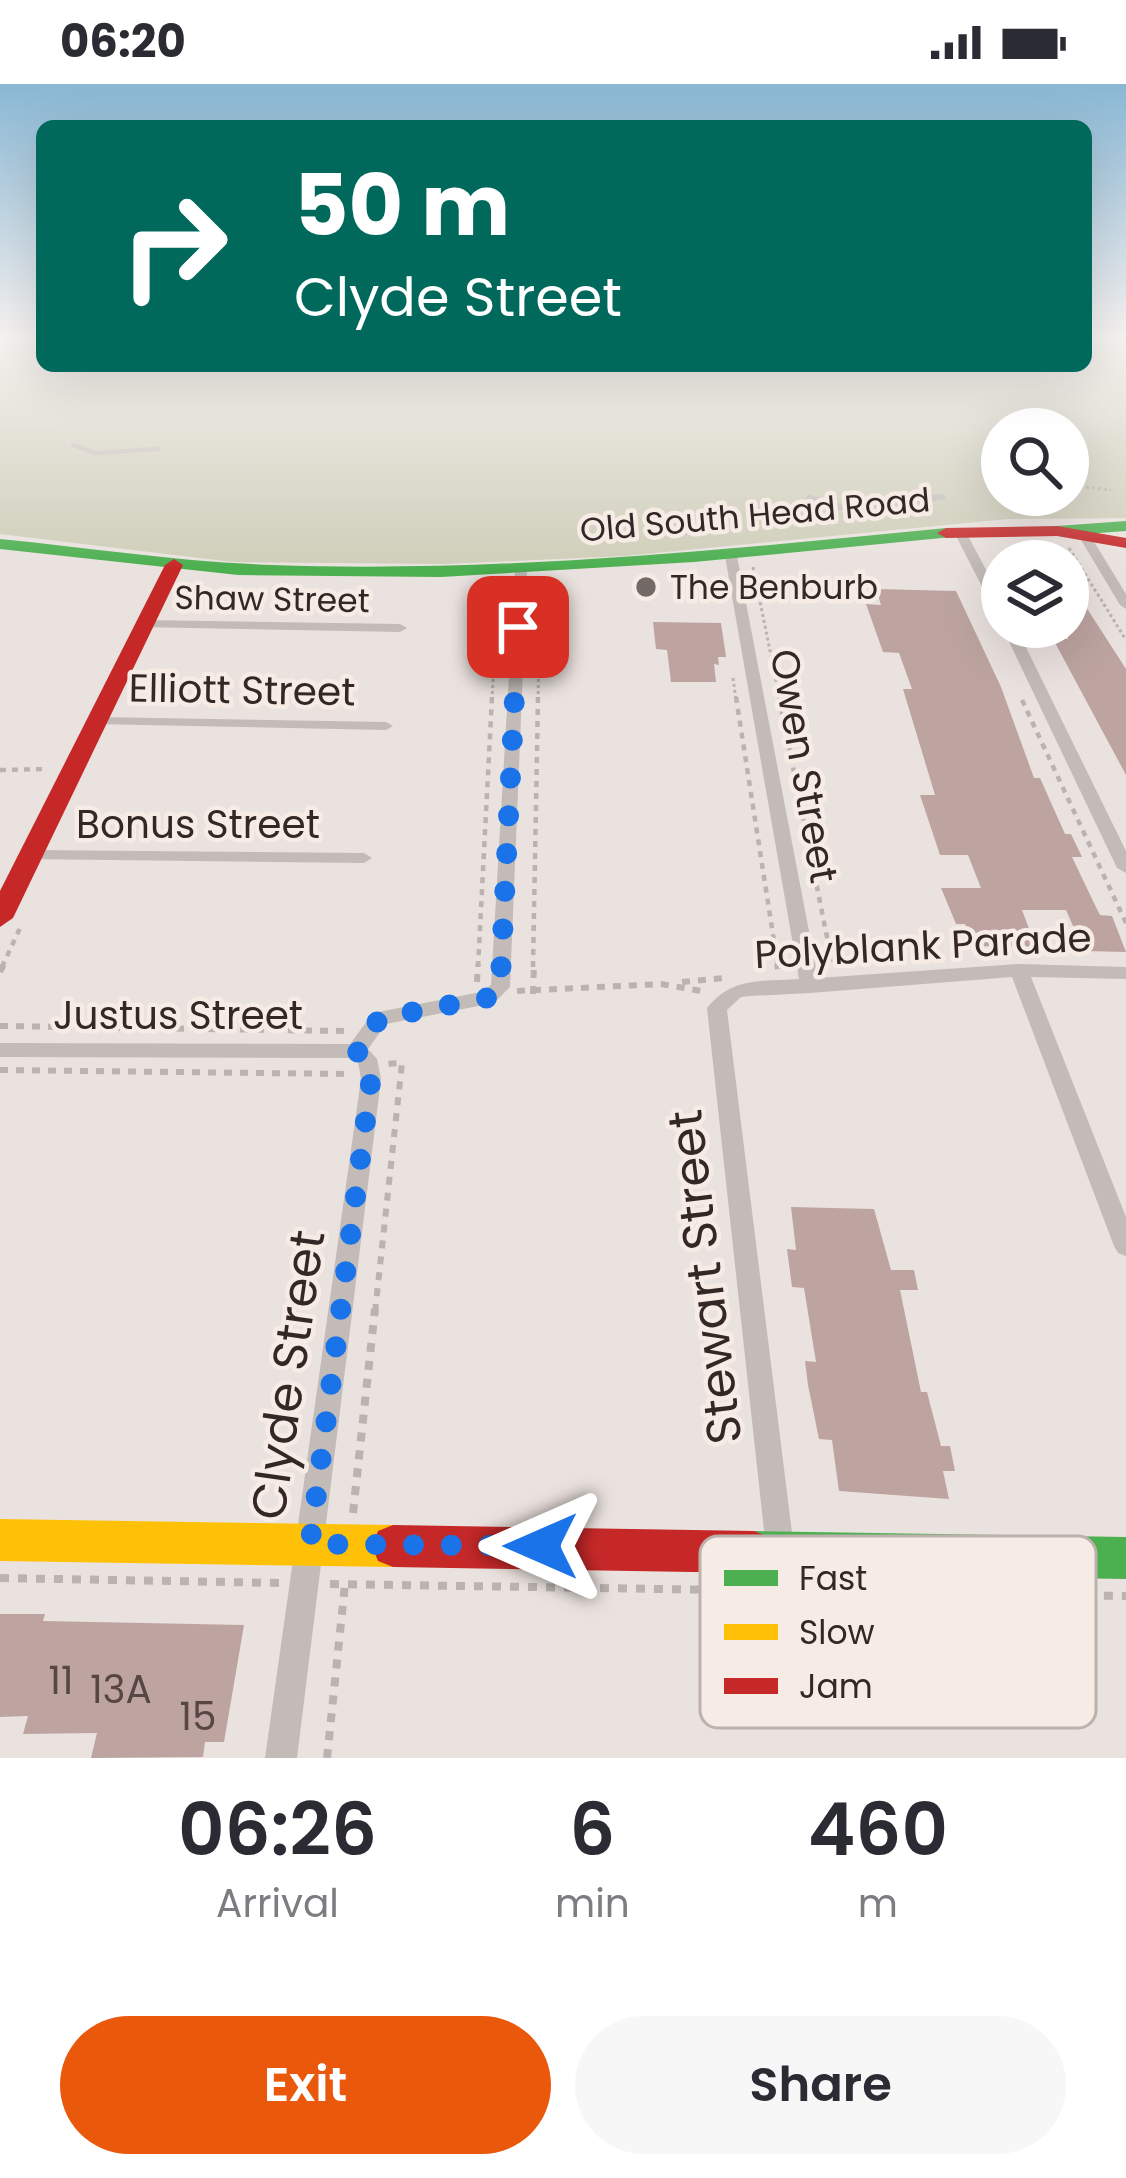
<!DOCTYPE html>
<style>
body{margin:0;font-family:Poppins,sans-serif;background:#f7f7f7;color:#2b2b33;height:100vh;display:flex;flex-direction:column;font-size:45px;white-space:nowrap}
*{box-sizing:border-box;margin:0}
p{font-size:39px;color:#7c7c81}
.icon{flex:none;width:66px;height:66px;fill:none;stroke:currentColor;stroke-width:2;stroke-linecap:round;stroke-linejoin:round}
.map{position:relative;height:1674px;overflow:hidden}
.panel{display:flex;flex-direction:column;background:#fff;flex:1}
.panel>*{flex:none}
.banner{position:absolute;left:36px;top:36px;width:1056px;height:252px;border-radius:18px;box-shadow:0 12px 48px #0002;background:#00695c;color:#fff;overflow:hidden}
.fabs{position:absolute;left:981px;top:324px;display:grid;gap:24px}
.fabs a{display:grid;place-items:center;width:108px;height:108px;border-radius:50%;background:#fff;box-shadow:0 12px 48px #0002;font-size:60px}
.pin{position:absolute;display:grid;place-items:center;width:102px;height:102px;color:#fff;margin:-51px;border-radius:24px;box-shadow:0 6px 18px #0006}
.me{position:absolute;width:132px;margin:-66px;rotate:270deg;stroke-linejoin:round;filter:drop-shadow(0 0 9px #0008)}
.turn{display:flex;align-items:center;gap:42px;height:252px;padding:0 60px;font-size:54px}
.turn .icon{width:156px;height:156px;stroke-width:2.5}
.turn b{display:block;font-size:84px;line-height:102px}
.eta{display:flex;justify-content:space-evenly;align-items:center;height:204px;text-align:center}
.eta b{font-size:72px;font-weight:600;line-height:84px}
.primary-button{display:flex;gap:24px;margin-top:auto;padding:24px 60px}
.primary-button a{flex:1;height:138px;border-radius:72px;background:#ea580c;color:#fff;font-size:48px;font-weight:600;line-height:138px;text-align:center}
.primary-button a+a{background:#f7f7f7;color:#2b2b33}
.status{display:flex;justify-content:space-between;align-items:center;height:84px;padding:0 60px;background:#fff;direction:ltr}
.status svg{height:33px;fill:currentColor}
.map>svg:first-child{display:block}
</style>
<div class="status"><b>06:20</b><svg viewBox="0 0 49 12"><path d="M0 12V9h3v3zM5 12V6h3v6zM10 12V3h3v9zM15 12V0h3v12zM26 1h20v11H26zM47 4h2v5h-2z"/></svg></div>
<div class="map">
<svg width="1126" height="1674" viewBox="0 0 1126 1674">
<rect width="100%" height="100%" fill="#eae2de"/>
<path fill="#ceceb9" fill-rule="evenodd" d="M0 251H42V282H1086V251H1126V434L1008 435 624 472 444 480 233 478 0 450ZM1002 345H1068V411H1002Z"/>
<g fill="#bda4a1">
<polygon points="1068,495 1126,585 1126,691 1053,555 1068,555"/>
<polygon points="876,505 956,507 1001,603 1034,694 1040,694 1065,750 1071,750 1082,773 1072,773 1093,817 1100,831 1112,832 1126,868 1084,867 1066,826 1022,826 1036,863 972,862 965,840 956,840 941,804 981,804 968,771 940,771 920,711 935,711 903,605 912,605 899,569 883,568 866,520 881,521"/>
<polygon points="653,538 721,539 726,573 718,573 719,581 714,580 716,598 671,598 667,566 656,565"/>
<polygon points="791,1123 874,1125 891,1186 914,1186 918,1206 900,1206 921,1308 927,1308 941,1362 950,1362 955,1387 943,1387 949,1415 839,1407 832,1356 819,1355 808,1301 805,1277 816,1278 804,1204 792,1203 787,1165 796,1166"/>
<polygon points="0,1530 45,1530 43,1537 244,1541 224,1658 205,1658 203,1673 91,1674 97,1649 23,1650 28,1632 0,1633"/>
</g>
<g fill="none" stroke-linecap="round" stroke-linejoin="round">
<g stroke="#bbb3b0" stroke-width="3" stroke-dasharray="3 3" stroke-linecap="butt">
<polyline points="1068,401 1111,406"/>
<polyline points="1069,464 1126,556"/>
<polyline points="753,483 780,616"/>
<polyline points="733,594 736,616"/>
<polyline points="492,616 498,502"/>
<polyline points="538,616 540,501"/>
</g>
<g stroke="#bbb3b0" stroke-width="4.5" stroke-dasharray="6 6" stroke-linecap="butt">
<polyline points="736,613 778,883"/>
<polyline points="779,613 833,883"/>
<polyline points="1022,616 1126,839"/>
<polyline points="0,686 48,685"/>
<polyline points="2,883 20,844"/>
<polyline points="478,883 492,613"/>
<polyline points="533,883 538,613"/>
</g>
<g stroke="#bbb3b0" stroke-width="6" stroke-dasharray="8 8" stroke-linecap="butt">
<polyline points="777,880 778,885"/>
<polyline points="0,888 4,880"/>
<polyline points="477,898 478,880"/>
<polyline points="682,898 724,894"/>
<polyline points="517,907 661,900 707,908"/>
<polyline points="533,910 534,880"/>
<polyline points="0,942 345,947"/>
<polyline points="0,986 348,990"/>
<polyline points="375,1228 402,979 386,980"/>
</g>
<g stroke="#bbb3b0" stroke-width="8" stroke-dasharray="9 9" stroke-linecap="butt">
<polyline points="353,1429 375,1225"/>
<polyline points="0,1494 282,1499"/>
<polyline points="330,1500 1126,1512"/>
<polyline points="327,1674 345,1500"/>
</g>
<polyline stroke="#c3bbb7" stroke-width="4.5" points="73,361 96,369 158,365"/>
<polyline stroke="#c3bbb7" stroke-width="6" points="809,414 840,423 942,413"/>
<g fill="#c3bbb7" fill-rule="evenodd">
<polygon points="956,446 966,448 1002,516 1002,532 995,528 954,448"/>
<polygon points="1080,448 1088,448 1126,510 1126,525 1120,521 1078,451"/>
<path d="M731 468 737 472 818 894 1019 880 1126 883V895L1031 893 1126 1133V1172L1118 1169 1114 1162 1012 893 810 909 750 912 741 913 727 926 794 1465 790 1475 780 1479 770 1475 766 1465 707 924C733 892 761 898 799 895L725 472Z"/>
<polygon points="521,483 527,487 510,903 494,919 386,940 368,965 377,975 381,995 297,1674 265,1674 361,995 358,978 352,974 0,973 0,959 350,960 373,929 481,908 491,901 515,487"/>
<polygon points="143,536 400,540 407,544 400,548 138,543 136,540"/>
<polygon points="1002,543 1016,543 1126,767 1126,789 1117,784"/>
<polygon points="97,633 386,638 393,642 386,646 92,640 90,637"/>
<polygon points="31,766 364,769 372,774 364,779 25,775 23,771 25,767"/>
</g>
<g fill="#4caf50" fill-rule="evenodd">
<polygon points="1126,437 1126,447 1057,452 1048,447 1057,442"/>
<path d="M946 444 952 445V453L694 478 441 493 238 491 0 465V455C91 464 181 478 272 481 498 489 722 466 946 444Z"/>
<polygon points="754,1447 1126,1453 1126,1495 754,1489 739,1483 733,1468 739,1453"/>
</g>
<polygon fill="#ffc107" fill-rule="evenodd" points="0,1435 393,1441 408,1447 414,1462 408,1477 393,1483 0,1477"/>
<g fill="#c62828" fill-rule="evenodd">
<polygon points="1057,442 1126,454 1126,464 1057,452 946,454 937,449 946,444"/>
<polygon points="174,475 183,481 13,834 0,843 0,807 165,481"/>
<polygon points="393,1441 754,1447 769,1453 775,1468 769,1483 754,1489 393,1483 378,1477 372,1462 378,1447"/>
</g>
</g>
<linearGradient id="sky" x2="0" y2="1"><stop stop-color="#89b7d4"/><stop offset="0.52" stop-color="#f6f2f0"/><stop offset="1" stop-color="#f6f2f0" stop-opacity="0"/></linearGradient>
<rect width="1126" height="485" fill="url(#sky)"/>
<g fill="none" stroke-linecap="round" stroke-linejoin="round">
<polyline stroke="#1a73e8" stroke-width="21" stroke-dasharray="0 37.8" points="518,543 500,903 487,914 380,934 356,967 367,974 371,995 310,1460 541,1462"/>
</g>
<circle fill="#736966" stroke="#f7ece5" stroke-width="4.5" cx="646" cy="503" r="12"/>
<g text-anchor="middle" dominant-baseline="central" stroke-width="9" stroke-linejoin="round" paint-order="stroke">
<g font-size="33" fill="#332826" stroke="#f7ece5">
<text transform="translate(755 431) rotate(-5)">Old South Head Road</text>
<text transform="translate(272 515) rotate(1)">Shaw Street</text>
</g>
<g font-size="33" fill="#332826" stroke="#f7ece5" text-anchor="start">
<text x="670" y="503">The Benburb</text>
</g>
<g font-size="39" fill="#332826" stroke="#f7ece5">
<text transform="translate(242 606) rotate(1)">Elliott Street</text>
<text transform="translate(804 682) rotate(80)">Owen Street</text>
<text x="198" y="740">Bonus Street</text>
<text transform="translate(923 862) rotate(-3)">Polyblank Parade</text>
<text x="178" y="931">Justus Street</text>
</g>
<g font-size="39" fill="#564745">
<text x="61" y="1596">11</text>
<text x="121" y="1605">13A</text>
<text x="198" y="1632">15</text>
</g>
<g font-size="48" fill="#332826" stroke="#f7ece5">
<text transform="translate(705 1193) rotate(-97)">Stewart Street</text>
<text transform="translate(288 1291) rotate(-82)">Clyde Street</text>
</g>
</g>
<rect x="700" y="1452" width="396" height="192" rx="18" fill="#f7ece5" stroke="#bcb1ac" stroke-width="3"/>
<rect x="724" y="1486" width="54" height="16" fill="#4caf50"/>
<rect x="724" y="1540" width="54" height="16" fill="#ffc107"/>
<rect x="724" y="1594" width="54" height="16" fill="#c62828"/>
<g font-size="33" fill="#332826">
<text x="799" y="1506">Fast</text>
<text x="799" y="1560">Slow</text>
<text x="799" y="1614">Jam</text>
</g>
</svg>
<div class="fabs">
<a><svg class="icon" aria-label="search" viewBox="0 0 24 24"><circle cx="10" cy="10" r="6"/><path d="M15 15l6 6"/></svg></a>
<a><svg class="icon" aria-label="layers" viewBox="0 0 24 24"><path d="M12 4l9 5-9 5-9-5zM3 14l9 5 9-5"/></svg></a>
</div>
<div class="pin" style="left:518px;top:543px;background:#d93025"><svg class="icon" aria-label="arrive" viewBox="0 0 24 24"><path d="M6 21V4h12l-3 4 3 4H6"/></svg></div>
<svg class="me" style="left:541px;top:1462px" viewBox="-20 -20 40 40"><path d="M0-17L14 15 0 8-14 15z" fill="#1a73e8" stroke="#fff" stroke-width="4"/></svg>
<div class="banner">
<div class="turn"><svg class="icon" aria-label="right" viewBox="0 0 24 24"><path d="M7 20v-9h11M14 6l5 5-5 5"/></svg><div><b>50 m</b>Clyde Street</div></div>
</div>
</div>
<section class="panel">
<div class="eta">
<div><b>06:26</b><p>Arrival</p></div>
<div><b>6</b><p>min</p></div>
<div><b>460</b><p>m</p></div>
</div>
<div class="primary-button"><a>Exit</a><a>Share</a></div>
</section>
